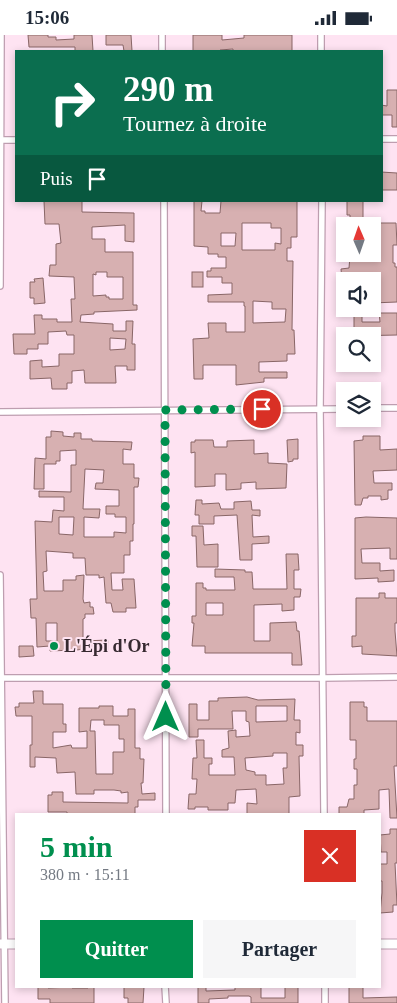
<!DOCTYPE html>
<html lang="fr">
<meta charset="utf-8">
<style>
body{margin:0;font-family:"Times New Roman",serif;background:#f6f6f7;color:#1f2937;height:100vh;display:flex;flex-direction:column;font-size:19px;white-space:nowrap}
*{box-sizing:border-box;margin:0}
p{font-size:16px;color:#747a83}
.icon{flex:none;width:28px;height:28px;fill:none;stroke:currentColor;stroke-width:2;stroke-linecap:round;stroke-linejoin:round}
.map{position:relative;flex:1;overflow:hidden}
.panel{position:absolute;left:15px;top:778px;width:366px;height:175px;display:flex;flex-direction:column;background:#fff;border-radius:0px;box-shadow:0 2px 8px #0003}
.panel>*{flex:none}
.guide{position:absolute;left:15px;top:15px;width:368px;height:152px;border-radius:0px;box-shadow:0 2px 8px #0003;background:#0b6e4f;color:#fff;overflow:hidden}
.needle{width:32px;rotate:358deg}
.controls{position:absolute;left:336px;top:182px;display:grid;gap:10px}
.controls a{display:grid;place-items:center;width:45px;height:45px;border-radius:0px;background:#fff;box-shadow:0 2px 8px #0003;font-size:25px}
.pin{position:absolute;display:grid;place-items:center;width:42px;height:42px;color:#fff;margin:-21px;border:2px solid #fff;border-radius:50%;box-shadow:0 1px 5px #0007}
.me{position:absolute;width:55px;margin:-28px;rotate:0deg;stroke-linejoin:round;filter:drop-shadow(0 0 4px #0008)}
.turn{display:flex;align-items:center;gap:18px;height:105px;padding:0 25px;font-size:22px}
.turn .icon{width:65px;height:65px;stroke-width:2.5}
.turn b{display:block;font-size:35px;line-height:42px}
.then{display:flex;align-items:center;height:48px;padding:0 25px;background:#0003;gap:10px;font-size:19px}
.round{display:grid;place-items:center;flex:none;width:52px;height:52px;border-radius:0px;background:#f6f6f7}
.headline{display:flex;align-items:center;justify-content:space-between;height:85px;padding:0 25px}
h1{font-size:30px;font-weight:800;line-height:38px;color:#008f4e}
.cta{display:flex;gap:10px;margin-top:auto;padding:10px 25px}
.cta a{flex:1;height:58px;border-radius:0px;background:#008f4e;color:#fff;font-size:20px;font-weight:800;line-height:58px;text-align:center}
.cta a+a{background:#f6f6f7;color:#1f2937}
.status{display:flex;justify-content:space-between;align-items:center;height:35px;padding:0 25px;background:#fff;direction:ltr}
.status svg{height:14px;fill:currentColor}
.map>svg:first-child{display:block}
</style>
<div class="status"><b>15:06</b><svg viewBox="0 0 49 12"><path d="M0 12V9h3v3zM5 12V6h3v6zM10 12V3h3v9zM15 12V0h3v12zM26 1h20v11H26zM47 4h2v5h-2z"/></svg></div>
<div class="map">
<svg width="397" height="968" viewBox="0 0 397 968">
<rect width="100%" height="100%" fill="#fee3f2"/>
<g fill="#d7b0b1" stroke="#896667" fill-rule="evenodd">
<polygon points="28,0 48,0 48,2 56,2 56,5 74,4 74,0 92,0 93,16 75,16 75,12 29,12"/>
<polygon points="106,0 131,0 132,16 124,16 123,10 106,10"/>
<polygon points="193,0 222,0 222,5 244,3 244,0 292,0 292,16 233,16 233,14 220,15 220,16 193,16"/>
<polygon points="387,55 397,55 397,92 392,92 392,80 381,80 381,70 387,71"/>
<polygon points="381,137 397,138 397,155 381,155"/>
<path d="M44 166H82V177L134 178V207L125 206V190L92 192V204H105V217H133V270H137V275L94 277V279L81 280 80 287 113 289V296H126V286H133L132 309H135V335H127V331H115L116 348H85L84 335 72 336V348H67V354H52L51 343 30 344V326L42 325V332L59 331V319H74V300H67L66 296 48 297V309H38V314H27V319H14L13 299H35L34 280H42V284H57V287H72L71 264H75L74 242 49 241 50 230H56V209L61 208 59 189H45ZM96 237H107V242H123V264H109V262H106V260L93 261V239L96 240ZM110 303 126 304 125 314 110 315Z"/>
<path d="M194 166H202L201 176H205V178H220L221 166H297V202H291V213H287V226H293L292 295H294L295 319H287V326L259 327V337H287V343H264V347L236 350V330H203V344H194L193 304 209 303 208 288H226V297H245V271H244V267H208V260L232 259V248H222V242H207V236H211V233H226V222H218V219H208V212L194 211ZM242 188H271V193H281V209L275 208V215H242ZM221 198H236L235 211H221ZM253 266 272 267V274H286L285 287 253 288Z"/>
<polygon points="347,166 363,166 363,187 350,186 350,180 347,180"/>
<polygon points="372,188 396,188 397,210 393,210 393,228 395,228 395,232 397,232 397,267 372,268 372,246 342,246 341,234 349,233 350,221 364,221 364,219 372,219"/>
<rect x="192" y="237" width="11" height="15"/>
<polygon points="43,243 45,268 34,269 34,263 30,263 30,247 35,247 34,244"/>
<polygon points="354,274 362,274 362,287 380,287 379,278 397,278 397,300 350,301 350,294 354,294"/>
<path d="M51 396 63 397V401L74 402V398H81V404H92V406L132 407 131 415 123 414V429H134V443H139L138 452H134V489H133V506H130V520H124V538H111L112 555H123L122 544H134L136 573H126V577H113L111 568H106L104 542 99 543V540H86L85 523H73V518L46 516 47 536 43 537 44 556H63V545H76V541L84 540 83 564 84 568 90 567V572H93L94 579H85V583L83 584V606L108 605V616H97V614L50 616V611L37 612 36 583H31L30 564H37L35 486 52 487 53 475 64 476V462H39V456L71 457V430H76V415L60 416V426H56V429H44V454H34L35 423 46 424V402H51ZM85 434 104 435 103 448H96L95 454 119 455V471H106V479H115V482H126V498L114 497V502H84V482L99 483 100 474H83ZM59 482H74L73 500 59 499ZM46 588H57V606H46Z"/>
<polygon points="363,401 380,401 380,415 397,414 397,435 373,436 374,448 392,448 392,455 388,455 388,464 381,465 381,461 368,461 368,463 363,463 361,470 355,470 354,406 363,405"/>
<polygon points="298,404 298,424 293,424 293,426 288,427 287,405"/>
<polygon points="195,405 213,405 214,412 227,412 227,406 254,405 254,419 268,418 268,428 287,429 286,453 256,454 256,447 241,448 241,454 226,455 226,439 215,439 215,451 195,452 195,417 191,418 191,407 195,407"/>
<polygon points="196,465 202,465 202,469 219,468 221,474 234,474 234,467 251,466 252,475 260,475 260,481 252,480 253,502 269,501 269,508 252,509 252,525 240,525 237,480 214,481 214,489 199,489 199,480 195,480"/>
<polygon points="366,482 397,483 397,524 390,524 390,513 361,514 362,528 380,528 380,536 394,535 394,546 378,547 378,543 355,544 355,483"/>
<polygon points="192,491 203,491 204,510 218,509 218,532 197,532 196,501 192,501"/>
<path d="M286 519H298L299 535H294V554H301L300 562H294V575L282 576V569L254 570V606H270V588L296 587 297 596H299L302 630H292V618H205V611H192L194 588H192V581H196V548H203V553H206V555H235L234 542H215V534L245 535V537H252L253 554H287ZM206 568H223V580H206Z"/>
<polygon points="379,558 385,558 385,563 397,563 397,588 395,588 395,596 397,621 362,619 362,611 352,612 352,601 356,601 356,563 379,563"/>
<polygon points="19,611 33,611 34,621 19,622"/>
<path d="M33 656H43V669H63V689H66V697H53V713L71 710 72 713H87V696L79 697V673H99V671H113V681H128V674H135V713H140V724H144L143 748H141L142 759 155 758V765H138V772H135V779H67V777H48V760H52V757H63V767L128 768V757L121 758V756L114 755H94V759H76L75 737 57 738 56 723 35 722V732H30V710H32V681H16L15 672H19V668H34ZM91 685H104V690H119V704H124V717H113V739H96L95 696H90Z"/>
<path d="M247 662 258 665 295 664 294 685H300V698L296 697V710H303V721H299L300 761 289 762V779H247V768L257 769 256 754 236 755 235 768H228V775H208V772H195V774H188L189 759H196L197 744H192L193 723H197L196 705H204V723H212V729H209V740H235L234 722H222V715L229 713 228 696 236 695V702L250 701 249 687 246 686V676H232L233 694H198V702H189V669H197V685H209V666H218V663ZM256 671H287V686L256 687ZM273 718H287V733H283L284 749 266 750V740H255V737L246 735 245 723 273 721Z"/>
<polygon points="350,667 364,667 364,672 367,672 367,686 397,686 397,731 394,731 397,783 390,783 389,754 379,755 379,774 364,775 364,779 339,779 339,772 347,772 349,764 354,764 354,750 357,750 357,734 354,734 354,724 356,724 356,705 350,705"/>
<polygon points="390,794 397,794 397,828 395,828 397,870 393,870 393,877 380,878 382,858 382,846 380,846 380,829 387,829 387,817 381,817 380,800 390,799"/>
<polygon points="38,951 48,951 48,953 72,952 72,953 88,953 88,951 94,951 94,968 50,968 50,964 38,964"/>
<polygon points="124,951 144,952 143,968 128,968 128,963 124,963"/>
<polygon points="198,951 206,951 206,956 235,955 235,951 261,951 261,963 285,963 285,951 298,951 298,968 251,968 251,962 249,961 228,961 228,963 209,964 209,968 198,968"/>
<polygon points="349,951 363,951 363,963 397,962 397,968 349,968"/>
</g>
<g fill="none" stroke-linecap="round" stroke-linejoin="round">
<defs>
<g id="street">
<polyline points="162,0 162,16"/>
<polyline points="321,0 321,16"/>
<polyline points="381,104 397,104"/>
<polyline points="0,105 16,105"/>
<polyline points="164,166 166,779"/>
<polyline points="322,166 320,374 324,779"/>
<polyline points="0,251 1,0"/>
<polyline points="372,373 397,373"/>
<polyline points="0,377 345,374"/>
<polyline points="0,540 5,968"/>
<polyline points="0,643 323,643 397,642"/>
<polyline points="165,951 166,968"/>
<polyline points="325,951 325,968"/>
</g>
<g id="secondary">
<polyline points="0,909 16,909"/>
<polyline points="380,909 397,909"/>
</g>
</defs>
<use href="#street" stroke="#be9eb0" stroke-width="8"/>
<use href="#secondary" stroke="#be9eb0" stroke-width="11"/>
<use href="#street" stroke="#fff" stroke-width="5.5"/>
<use href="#secondary" stroke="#fff" stroke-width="9"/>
</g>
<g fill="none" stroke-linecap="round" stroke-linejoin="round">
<polyline stroke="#008f4e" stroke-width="9" stroke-dasharray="0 16.2" points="166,682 165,375 262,374"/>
</g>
<circle fill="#008f4e" stroke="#fee3f2" stroke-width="2" cx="54" cy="611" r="5"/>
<g text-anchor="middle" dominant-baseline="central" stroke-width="4" stroke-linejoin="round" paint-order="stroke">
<g font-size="18" font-weight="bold" fill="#362930" stroke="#fee3f2" text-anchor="start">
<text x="64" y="611">L'Épi d'Or</text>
</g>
</g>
</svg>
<div class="controls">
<a><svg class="needle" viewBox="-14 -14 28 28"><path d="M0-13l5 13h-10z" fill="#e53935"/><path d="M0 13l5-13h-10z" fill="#747a83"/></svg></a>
<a><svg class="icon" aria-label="sound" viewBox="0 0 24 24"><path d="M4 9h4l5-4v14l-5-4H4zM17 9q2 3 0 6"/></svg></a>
<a><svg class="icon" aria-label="search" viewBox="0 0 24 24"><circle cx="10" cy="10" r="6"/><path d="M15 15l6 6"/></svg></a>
<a><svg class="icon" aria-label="layers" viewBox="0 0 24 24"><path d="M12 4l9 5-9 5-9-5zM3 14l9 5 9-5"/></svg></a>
</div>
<div class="pin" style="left:262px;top:374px;background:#d93025"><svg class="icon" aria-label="arrive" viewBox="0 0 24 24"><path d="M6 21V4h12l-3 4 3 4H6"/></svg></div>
<svg class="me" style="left:166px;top:682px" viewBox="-20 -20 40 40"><path d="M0-17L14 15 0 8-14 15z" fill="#008f4e" stroke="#fff" stroke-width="4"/></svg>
<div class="guide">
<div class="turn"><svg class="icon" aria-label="right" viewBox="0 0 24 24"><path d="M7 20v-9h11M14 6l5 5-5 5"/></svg><div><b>290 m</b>Tournez à droite</div></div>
<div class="then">Puis<svg class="icon" aria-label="arrive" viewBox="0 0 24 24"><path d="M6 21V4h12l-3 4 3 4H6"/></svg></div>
</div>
<section class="panel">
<div class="headline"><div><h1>5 min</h1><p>380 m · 15:11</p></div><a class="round" style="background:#d93025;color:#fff"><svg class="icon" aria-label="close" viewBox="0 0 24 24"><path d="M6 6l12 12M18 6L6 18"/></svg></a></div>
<div class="cta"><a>Quitter</a><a>Partager</a></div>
</section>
</div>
